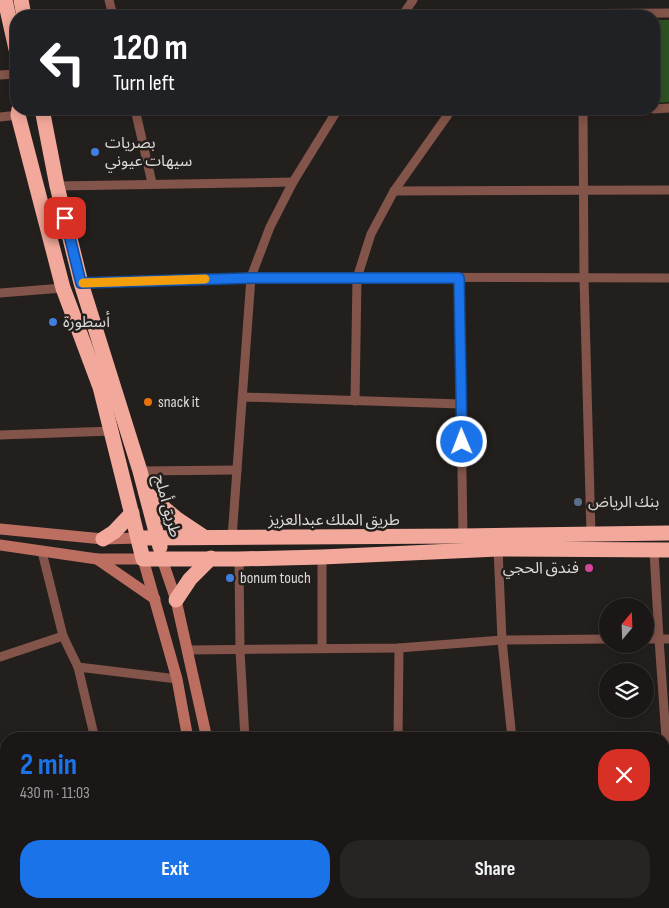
<!DOCTYPE html>
<meta charset="utf-8">
<style>
body{margin:0;font-family:"Sofia Sans Condensed","Noto Sans Arabic",sans-serif;background:#272423;color:#f1f3f6;height:100vh;display:flex;flex-direction:column;font-size:19px;white-space:nowrap}
*{box-sizing:border-box;margin:0}
p{font-size:16px;color:#9f9fa1}
.icon{flex:none;width:28px;height:28px;fill:none;stroke:currentColor;stroke-width:2;stroke-linecap:round;stroke-linejoin:round}
.map{position:relative;flex:1;overflow:hidden}
.side{position:absolute;left:0px;top:732px;width:670px;height:176px;display:flex;flex-direction:column;background:#1a1716;border-radius:20px 20px 0 0;box-shadow:0 2px 12px #0003,0 0 0 1px #383635}
.side>*{flex:none}
.hud{position:absolute;left:10px;top:10px;width:650px;height:105px;border-radius:20px;box-shadow:0 2px 12px #0003,0 0 0 1px #383635;background:#202124;color:#fff;overflow:hidden}
.needle{width:32px;rotate:19deg}
.buttons{position:absolute;left:599px;top:598px;display:grid;gap:10px}
.buttons a{display:grid;place-items:center;width:55px;height:55px;border-radius:50%;background:#1a1716;box-shadow:0 2px 12px #0003,0 0 0 1px #383635;font-size:25px}
.pin{position:absolute;display:grid;place-items:center;width:42px;height:42px;color:#fff;margin:-21px;border-radius:10px;box-shadow:0 2px 8px #0006}
.me{position:absolute;width:55px;margin:-28px;rotate:359deg;stroke-linejoin:round;filter:drop-shadow(0 0 4px #0008)}
.turn{display:flex;align-items:center;gap:18px;height:105px;padding:0 20px;font-size:22px}
.turn .icon{width:65px;height:65px;stroke-width:2.5}
.turn b{display:block;font-size:35px;line-height:42px}
.round{display:grid;place-items:center;flex:none;width:52px;height:52px;border-radius:20px;background:#272423}
.overview{display:flex;align-items:center;justify-content:space-between;height:85px;padding:0 20px}
h1{font-size:30px;font-weight:700;line-height:38px;color:#1a73e8}
.primary-button{display:flex;gap:10px;margin-top:auto;padding:10px 20px}
.primary-button a{flex:1;height:58px;border-radius:20px;background:#1a73e8;color:#fff;font-size:20px;font-weight:700;line-height:58px;text-align:center}
.primary-button a+a{background:#272423;color:#f1f3f6}
.map>svg:first-child{display:block}
</style>
<div class="map">
<svg width="669" height="908" viewBox="0 0 669 908">
<rect width="100%" height="100%" fill="#231f1d"/>
<polygon fill="#2d5224" points="654,20 669,20 669,102 654,103"/>
<g fill="none" stroke-linecap="round" stroke-linejoin="round">
<g stroke="#83544a" stroke-width="9">
<polyline points="109,0 113,16"/>
<polyline points="402,16 413,0"/>
<polyline points="527,16 534,14 669,13"/>
<polyline points="0,75 16,74"/>
<polyline points="135,109 152,183"/>
<polyline points="583,109 584,278 591,534"/>
<polyline points="654,109 669,108"/>
<polyline points="583,111 648,109"/>
<polyline points="0,117 18,115"/>
<polyline points="57,186 293,182"/>
<polyline points="394,191 669,190"/>
<polyline points="459,278 463,536"/>
<polyline points="81,283 251,277 669,278"/>
<polyline points="0,293 63,288"/>
<polyline points="243,397 461,404"/>
<polyline points="355,401 357,278 371,234 394,191 452,109"/>
<polyline points="0,435 112,431"/>
<polyline points="140,471 237,470"/>
<polyline points="232,538 251,277 270,227 293,182 338,109"/>
<polyline points="498,549 502,640 512,739"/>
<polyline points="654,551 659,639 669,780"/>
<polyline points="42,552 63,636"/>
<polyline points="239,559 240,650 245,739"/>
<polyline points="645,639 669,639"/>
<polyline points="322,648 322,557"/>
<polyline points="187,650 399,648 502,640 608,639"/>
<polyline points="0,657 63,636 78,667 177,679"/>
<polyline points="78,667 95,739"/>
<polyline points="398,739 399,648"/>
<polyline points="0,788 6,797"/>
<polyline points="664,841 669,858"/>
<polyline points="81,902 85,908"/>
<polyline points="478,902 479,908"/>
</g>
<g stroke="#bc6f61" stroke-width="11">
<polyline points="0,529 103,539 139,538"/>
<polyline points="0,545 97,559 143,559 177,679 188,739"/>
<polyline points="97,559 155,599"/>
<polyline points="162,559 176,600 207,739"/>
<polyline points="664,780 669,779"/>
<polyline points="664,805 669,804"/>
<polyline points="233,902 242,902"/>
<polyline points="267,902 267,908"/>
<polyline points="147,908 156,902"/>
<polyline points="192,908 206,902"/>
</g>
<g stroke="#f2a99b" stroke-width="15">
<polyline points="5,0 16,49"/>
<polyline points="21,0 24,16"/>
<polyline points="19,109 18,115 63,288 100,387 143,559 239,559 322,557 498,549 669,550"/>
<polyline points="42,109 57,186 81,283 140,471 160,547"/>
<polyline points="146,493 177,519 204,537"/>
<polyline points="139,538 463,536 669,533"/>
<polyline points="103,539 114,532 132,513"/>
<polyline points="176,600 190,579 211,558"/>
</g>
</g>
<g fill="none" stroke-linecap="round" stroke-linejoin="round">
<defs>
<polyline id="route" points="65,218 81,283 252,278 459,278 462,442"/>
</defs>
<use href="#route" stroke="#114b97" stroke-width="12"/>
<use href="#route" stroke="#1a73e8" stroke-width="9"/>
<polyline stroke="#f59e0b" stroke-width="9" points="83,283 205,279"/>
</g>
<g fill="#3f7fe0" stroke="#231f1d" stroke-width="2">
<circle cx="95" cy="152" r="5"/>
<circle cx="53" cy="322" r="5"/>
<circle cx="230" cy="578" r="5"/>
</g>
<circle fill="#e8710a" stroke="#231f1d" stroke-width="2" cx="148" cy="402" r="5"/>
<circle fill="#5c6f8a" stroke="#231f1d" stroke-width="2" cx="578" cy="502" r="5"/>
<circle fill="#d1479c" stroke="#231f1d" stroke-width="2" cx="589" cy="568" r="5"/>
<g text-anchor="middle" dominant-baseline="central" stroke-width="5" stroke-linejoin="round" paint-order="stroke">
<g font-size="16" fill="#dcdad8" stroke="#231f1d" text-anchor="start">
<text x="105" y="143">بصريات<tspan x="105" dy="18">سيهات عيوني</tspan></text>
<text x="63" y="322">أسطورة</text>
<text x="158" y="402">snack it</text>
<text x="588" y="502">بنك الرياض</text>
<text x="579" y="568" text-anchor="end">فندق الحجي</text>
<text x="240" y="578">bonum touch</text>
</g>
<g font-size="16" fill="#dcdad8" stroke="#231f1d">
<text transform="translate(167 506) rotate(75)">طريق أملج</text>
<text x="334" y="520">طريق الملك عبدالعزيز</text>
</g>
</g>
</svg>
<div class="buttons">
<a><svg class="needle" viewBox="-14 -14 28 28"><path d="M0-13l5 13h-10z" fill="#e53935"/><path d="M0 13l5-13h-10z" fill="#9f9fa1"/></svg></a>
<a><svg class="icon" aria-label="layers" viewBox="0 0 24 24"><path d="M12 4l9 5-9 5-9-5zM3 14l9 5 9-5"/></svg></a>
</div>
<div class="pin" style="left:65px;top:218px;background:#d93025"><svg class="icon" aria-label="arrive" viewBox="0 0 24 24"><path d="M6 21V4h12l-3 4 3 4H6"/></svg></div>
<svg class="me" style="left:462px;top:442px" viewBox="-20 -20 40 40"><circle r="17" fill="#1a73e8" stroke="#fff" stroke-width="3"/><path d="M0-11L8 9 0 5-8 9z" fill="#fff"/></svg>
<div class="hud">
<div class="turn"><svg class="icon" aria-label="left" viewBox="0 0 24 24"><path d="M17 20v-9H6M10 6l-5 5 5 5"/></svg><div><b>120 m</b>Turn left</div></div>
</div>
<section class="side">
<div class="overview"><div><h1>2 min</h1><p>430 m · 11:03</p></div><a class="round" style="background:#d93025;color:#fff"><svg class="icon" aria-label="close" viewBox="0 0 24 24"><path d="M6 6l12 12M18 6L6 18"/></svg></a></div>
<div class="primary-button"><a>Exit</a><a>Share</a></div>
</section>
</div>
